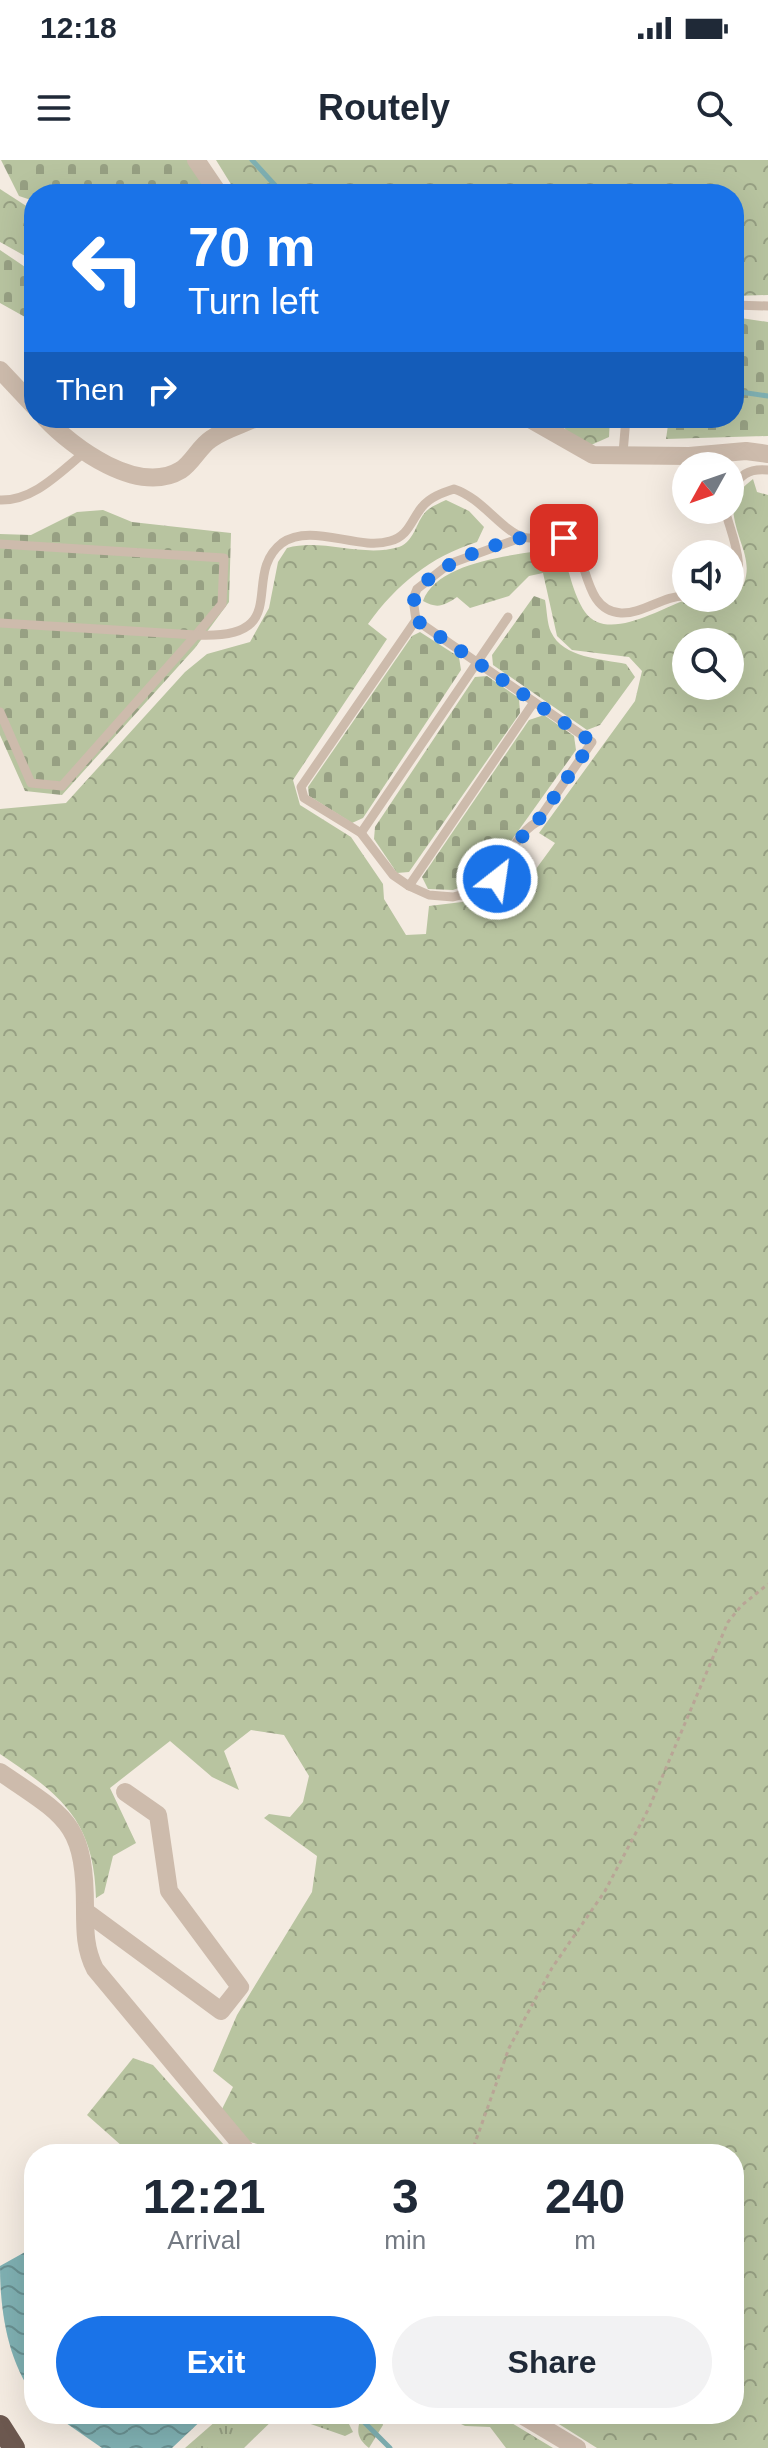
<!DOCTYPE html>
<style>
body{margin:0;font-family:Arial,sans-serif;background:#f2f2f3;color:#1f2937;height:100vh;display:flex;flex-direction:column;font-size:30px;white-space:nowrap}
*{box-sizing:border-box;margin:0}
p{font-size:26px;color:#747a83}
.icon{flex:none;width:44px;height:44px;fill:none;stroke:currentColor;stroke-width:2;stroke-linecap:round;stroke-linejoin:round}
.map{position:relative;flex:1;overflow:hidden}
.drawer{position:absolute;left:24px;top:1984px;width:720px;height:280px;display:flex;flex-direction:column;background:#fff;border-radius:32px;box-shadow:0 8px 32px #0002}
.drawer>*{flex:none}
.banner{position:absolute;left:24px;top:24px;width:720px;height:244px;border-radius:32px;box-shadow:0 8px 32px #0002;background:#1a73e8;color:#fff;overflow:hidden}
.needle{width:52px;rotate:230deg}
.fabs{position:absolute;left:672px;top:292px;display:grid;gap:16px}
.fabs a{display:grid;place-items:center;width:72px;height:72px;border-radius:50%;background:#fff;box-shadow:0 8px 32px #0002;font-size:40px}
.pin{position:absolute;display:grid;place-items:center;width:68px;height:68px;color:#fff;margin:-34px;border-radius:16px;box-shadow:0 4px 12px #0006}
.me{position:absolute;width:88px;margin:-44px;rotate:30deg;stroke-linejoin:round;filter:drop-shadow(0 0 6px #0008)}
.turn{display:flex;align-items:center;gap:28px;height:168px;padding:0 32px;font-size:36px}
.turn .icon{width:104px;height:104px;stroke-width:2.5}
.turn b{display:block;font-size:56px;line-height:68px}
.then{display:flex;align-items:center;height:76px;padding:0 32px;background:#0003;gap:16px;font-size:30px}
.eta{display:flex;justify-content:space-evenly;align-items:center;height:136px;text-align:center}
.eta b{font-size:48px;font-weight:700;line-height:56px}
.button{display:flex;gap:16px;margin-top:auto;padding:16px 32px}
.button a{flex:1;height:92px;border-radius:48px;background:#1a73e8;color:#fff;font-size:32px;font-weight:700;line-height:92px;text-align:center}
.button a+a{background:#f2f2f3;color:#1f2937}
.status{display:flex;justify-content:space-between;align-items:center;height:56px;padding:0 40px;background:#fff;direction:ltr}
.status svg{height:22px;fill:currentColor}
header{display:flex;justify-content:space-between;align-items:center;height:104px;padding:0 32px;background:#fff;font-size:36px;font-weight:700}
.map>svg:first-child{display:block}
</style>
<div class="status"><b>12:18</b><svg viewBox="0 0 49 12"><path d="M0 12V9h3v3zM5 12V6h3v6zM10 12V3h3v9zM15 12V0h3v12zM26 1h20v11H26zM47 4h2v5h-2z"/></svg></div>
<header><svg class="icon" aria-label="menu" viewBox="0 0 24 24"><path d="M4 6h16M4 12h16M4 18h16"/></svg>Routely<svg class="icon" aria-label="search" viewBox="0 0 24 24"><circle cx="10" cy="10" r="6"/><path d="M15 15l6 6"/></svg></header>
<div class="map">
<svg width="768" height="2288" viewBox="0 0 768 2288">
<defs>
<pattern id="grass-tufts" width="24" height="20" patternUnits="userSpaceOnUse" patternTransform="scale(2)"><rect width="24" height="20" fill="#b8c4a0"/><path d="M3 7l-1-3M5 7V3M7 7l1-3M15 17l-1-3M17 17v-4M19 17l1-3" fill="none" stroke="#97a083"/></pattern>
<pattern id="forest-crowns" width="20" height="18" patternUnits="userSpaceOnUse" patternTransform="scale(2)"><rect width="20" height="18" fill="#b8c4a0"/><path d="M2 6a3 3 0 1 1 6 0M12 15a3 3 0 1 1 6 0" fill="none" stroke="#97a083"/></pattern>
<pattern id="cemetery-stones" width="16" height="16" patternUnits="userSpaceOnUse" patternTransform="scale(2)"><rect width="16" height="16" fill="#b8c4a0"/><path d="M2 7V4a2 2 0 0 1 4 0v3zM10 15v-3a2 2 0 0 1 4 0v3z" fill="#97a083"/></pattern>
<pattern id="water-waves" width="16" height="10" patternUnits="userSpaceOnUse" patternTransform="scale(2)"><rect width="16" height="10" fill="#7fb0b2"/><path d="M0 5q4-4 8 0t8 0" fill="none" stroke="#699091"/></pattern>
</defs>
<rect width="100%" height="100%" fill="#f4ebe1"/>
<g fill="url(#grass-tufts)">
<polygon points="224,2254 279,2254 244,2288 185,2288"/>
<polygon points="282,2254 344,2254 353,2272 345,2276"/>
</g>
<g fill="url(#forest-crowns)" fill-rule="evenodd">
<polygon points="216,0 768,0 768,135 734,136 734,34 237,34"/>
<polygon points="0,29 34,51 34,101 0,82"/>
<polygon points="555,258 610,258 609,277 591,285 572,276"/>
<path d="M753 319 757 332 768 335V2288H597L543 2254H734V1994H301L249 1982 222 1949 233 1927 213 1911 237 1855 312 1732 317 1696 264 1658 269 1654 290 1657 303 1642 309 1616 284 1575 251 1570 224 1591 239 1630 212 1617 170 1581 110 1628 136 1683 113 1696 104 1733 96 1738C94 1660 61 1635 0 1594V649L66 643 185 512 207 494 250 482 269 448 278 402 287 388C323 378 362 398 399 387 416 381 416 358 429 349 434 345 440 343 446 340L469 351 484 367 477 382C430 397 397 424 368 464L387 479 293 620 300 645 351 677 383 724 384 739 406 775 426 774 429 746 495 738 525 724 555 683 539 673 635 541 642 511 629 497 572 490 557 476 543 413 529 416 509 436 470 448 457 437C444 446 437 449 423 441 438 399 522 395 561 387 568 406 573 435 585 452 606 482 658 450 683 441 700 448 721 457 735 439 761 405 736 386 733 349 732 336 743 327 753 319ZM686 482H730V526H686Z"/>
<polygon points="133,1898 153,1905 232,1994 131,1994 87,1955"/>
<path d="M362 2254H380L383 2265 369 2288C355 2277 357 2269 362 2254Z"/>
<polygon points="441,2254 497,2254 553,2288 506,2288 490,2267 465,2266"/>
</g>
<g fill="url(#cemetery-stones)">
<polygon points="1,0 189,0 210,34 34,34 34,41 19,36"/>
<polygon points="0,90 34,113 34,167 25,157 0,143"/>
<polygon points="734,157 768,162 768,276 666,279 669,258 734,258"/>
<polygon points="103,350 132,362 231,373 229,442 195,488 62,635 25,631 0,575 0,374 31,375 77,352"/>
<path d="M534 436 545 440C547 450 547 464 551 472 563 498 602 499 626 504L635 517 600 565 587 570 493 505 492 495Z"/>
<polygon points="420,472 459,497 461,510 363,658 352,663 309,636 308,627 412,476"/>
<polygon points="487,516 519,538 520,553 409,712 397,713 374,679 375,667 475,517"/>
<polygon points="544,555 574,576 576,590 484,719 453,730 428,729 422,717 529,560"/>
</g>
<g fill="url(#water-waves)">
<path d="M34 2087V2236C7 2200 0 2149 0 2106Z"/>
<polygon points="53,2254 208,2254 172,2288 102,2288"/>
</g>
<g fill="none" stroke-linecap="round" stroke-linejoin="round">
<g stroke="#7fb0b2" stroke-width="5">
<polyline points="252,0 283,34"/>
<polyline points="734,231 768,236"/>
<polyline points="356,2254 390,2288"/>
</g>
<polyline stroke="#b9a596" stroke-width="3" stroke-dasharray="4 4" stroke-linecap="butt" points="471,1994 509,1888 552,1808 605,1731 649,1648 728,1462 741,1446 768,1424"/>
<g stroke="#cdbbac" stroke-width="9">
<polyline points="734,145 768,146"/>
<polyline points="623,293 626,258"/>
<path d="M730 332C740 315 748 308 768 310"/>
<path d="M0 340C34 341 60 312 85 292"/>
<path d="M725 350C733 380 748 408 730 436"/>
<polyline points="0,384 224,398 222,444 196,475 0,463"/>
<polyline points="693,438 717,444 726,438"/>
<path d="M416 460 301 627 304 638 361 673 393 715 409 726 429 735 453 737 492 727C505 706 514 675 537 662L592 582 416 460 413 439 417 429 449 404 523 377"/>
<path d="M0 552 31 623 62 626 196 475C296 480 239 416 282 383 311 362 358 391 390 381 409 376 411 360 422 347 430 337 442 333 454 329 482 338 502 371 523 377 539 382 565 369 575 386 588 408 587 451 621 453 643 454 664 435 686 436"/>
<polyline points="361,673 508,457"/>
<polyline points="409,726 534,542"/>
</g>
<g stroke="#cdbbac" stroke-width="18">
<polyline points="196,0 219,34"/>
<polyline points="0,210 34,246"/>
<path d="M45 258C73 288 138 336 181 310 193 302 199 287 211 279 223 270 241 265 256 258"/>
<polyline points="528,258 593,295 689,296 746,291 768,294"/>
<path d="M0 1612C68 1658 85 1663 85 1749 85 1771 85 1789 95 1809L249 1994"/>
<polyline points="85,1751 221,1851 240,1827 169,1731 158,1655 125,1632"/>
<polyline points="520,2254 577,2288"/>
</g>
<polyline stroke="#6c584f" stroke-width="22" points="0,2266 14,2288"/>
</g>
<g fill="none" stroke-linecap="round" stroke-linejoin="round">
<path stroke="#1a73e8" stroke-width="14" stroke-dasharray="0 25.2" d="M497 719 498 711 529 667 537 662 592 582 416 460C395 416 490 385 521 378 534 375 550 377 564 378"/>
</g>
</svg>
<div class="fabs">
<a><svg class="needle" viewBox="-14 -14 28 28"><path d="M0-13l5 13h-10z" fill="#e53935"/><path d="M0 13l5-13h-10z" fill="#747a83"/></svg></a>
<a><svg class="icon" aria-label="sound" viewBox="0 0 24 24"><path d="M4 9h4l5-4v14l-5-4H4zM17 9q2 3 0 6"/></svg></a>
<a><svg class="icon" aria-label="search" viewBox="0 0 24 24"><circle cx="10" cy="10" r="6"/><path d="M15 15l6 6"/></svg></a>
</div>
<div class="pin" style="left:564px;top:378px;background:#d93025"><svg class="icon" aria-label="arrive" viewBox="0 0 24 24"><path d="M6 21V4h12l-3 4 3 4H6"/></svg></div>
<svg class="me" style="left:497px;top:719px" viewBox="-20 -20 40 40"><circle r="17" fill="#1a73e8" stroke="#fff" stroke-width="3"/><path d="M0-11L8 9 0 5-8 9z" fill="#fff"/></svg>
<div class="banner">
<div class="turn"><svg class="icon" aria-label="left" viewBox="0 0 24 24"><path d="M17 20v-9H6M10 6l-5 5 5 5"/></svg><div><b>70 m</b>Turn left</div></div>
<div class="then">Then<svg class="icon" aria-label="right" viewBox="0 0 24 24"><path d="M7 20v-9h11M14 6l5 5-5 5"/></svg></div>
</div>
<section class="drawer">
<div class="eta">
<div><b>12:21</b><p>Arrival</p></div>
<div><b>3</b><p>min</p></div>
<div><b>240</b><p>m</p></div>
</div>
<div class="button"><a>Exit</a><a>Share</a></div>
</section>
</div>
